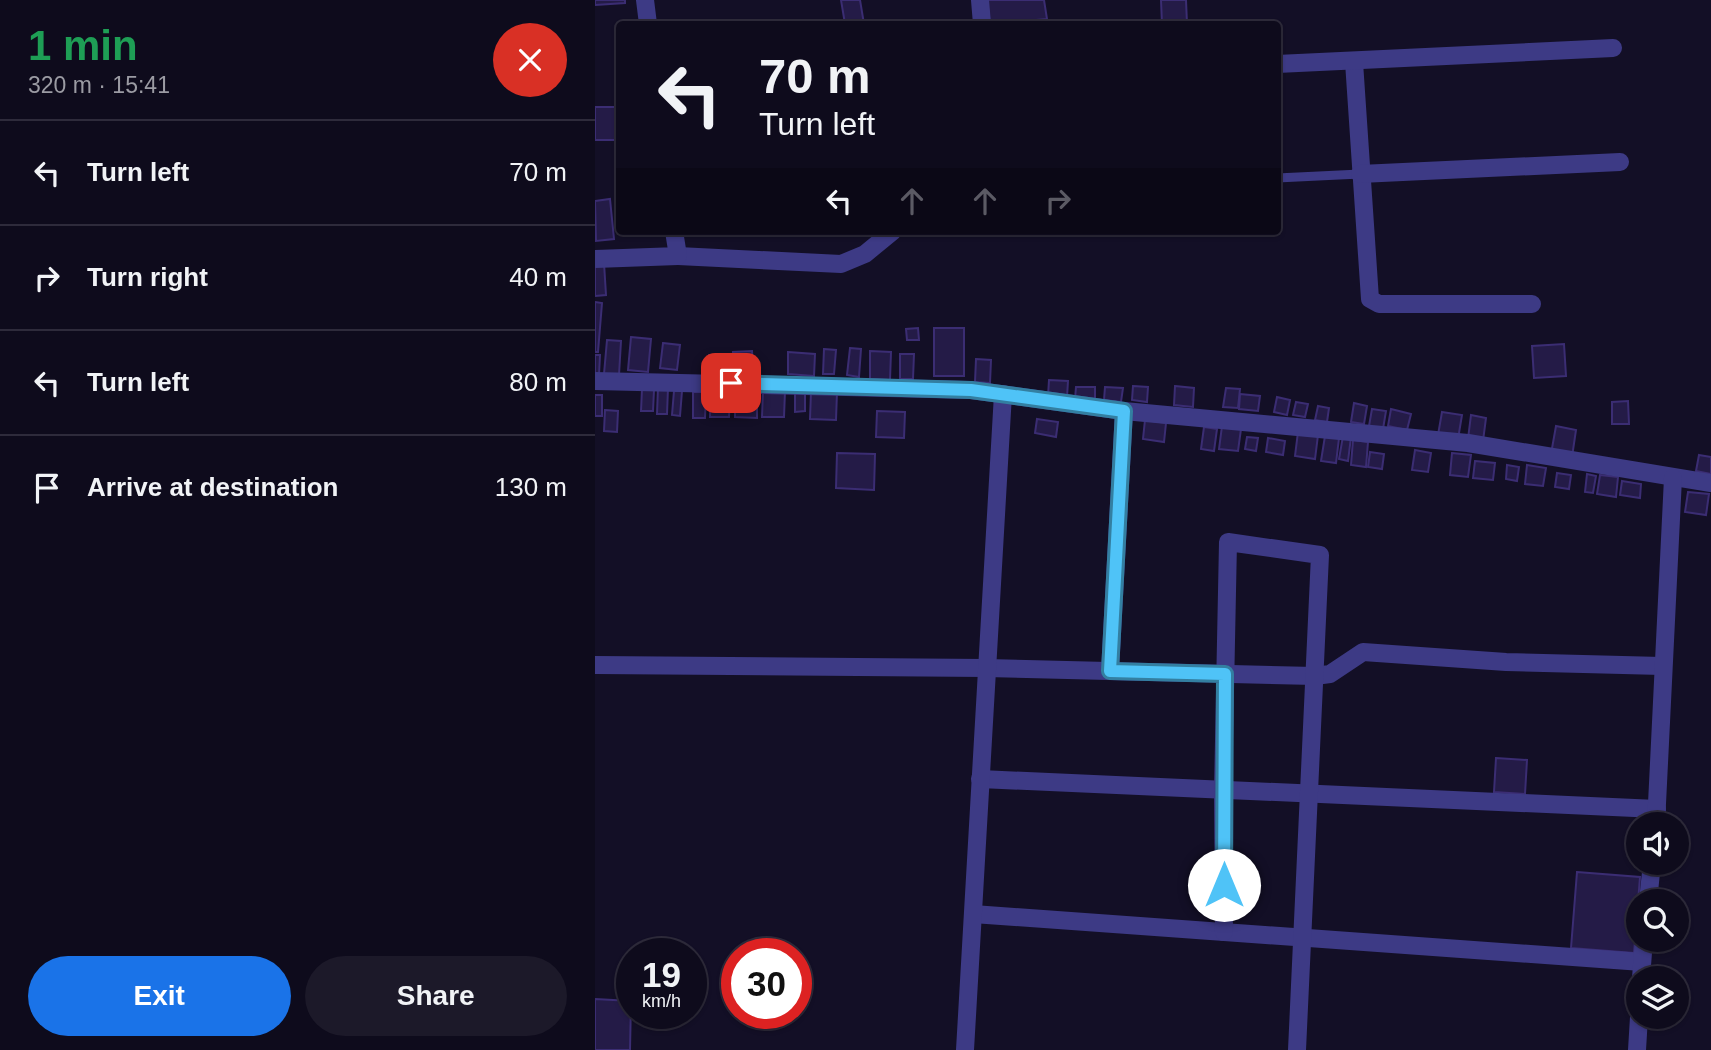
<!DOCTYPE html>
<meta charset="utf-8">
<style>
body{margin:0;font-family:Helvetica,sans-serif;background:#1c1929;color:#f1f3f6;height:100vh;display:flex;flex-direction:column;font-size:26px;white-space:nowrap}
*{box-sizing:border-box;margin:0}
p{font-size:23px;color:#9b9ba3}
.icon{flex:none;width:38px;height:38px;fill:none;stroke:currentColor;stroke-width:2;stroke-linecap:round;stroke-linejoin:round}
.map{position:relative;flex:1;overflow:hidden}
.sheet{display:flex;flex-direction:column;background:#0e0b1c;width:595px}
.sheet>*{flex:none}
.top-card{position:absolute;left:21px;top:21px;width:665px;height:214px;border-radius:7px;box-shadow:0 2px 5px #0004,0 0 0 2px #2e2b3b;background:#0e0b1c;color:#f1f3f6;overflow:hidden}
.tools{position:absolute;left:1031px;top:812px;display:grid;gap:14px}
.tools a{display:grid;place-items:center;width:63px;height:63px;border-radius:50%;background:#0e0b1c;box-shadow:0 2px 5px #0004,0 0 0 2px #2e2b3b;font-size:35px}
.speed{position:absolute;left:21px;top:938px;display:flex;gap:14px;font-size:35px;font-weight:700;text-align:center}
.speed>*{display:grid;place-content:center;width:91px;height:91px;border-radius:50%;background:#0e0b1c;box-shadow:0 2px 5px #0004,0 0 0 2px #2e2b3b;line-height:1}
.speed small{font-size:18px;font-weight:400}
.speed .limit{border:10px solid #d22;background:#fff;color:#111}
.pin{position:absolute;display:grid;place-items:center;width:60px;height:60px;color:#fff;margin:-30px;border-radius:14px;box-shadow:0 4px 10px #0006}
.me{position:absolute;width:77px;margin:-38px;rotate:0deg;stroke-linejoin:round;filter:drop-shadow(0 0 5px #0008)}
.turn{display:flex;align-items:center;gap:24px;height:147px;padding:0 28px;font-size:32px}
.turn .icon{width:91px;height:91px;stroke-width:2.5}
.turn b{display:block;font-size:49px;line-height:60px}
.lanes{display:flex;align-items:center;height:66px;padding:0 28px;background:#0003;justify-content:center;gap:35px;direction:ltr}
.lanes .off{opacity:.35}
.round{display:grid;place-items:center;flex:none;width:74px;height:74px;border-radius:37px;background:#1c1929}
.overview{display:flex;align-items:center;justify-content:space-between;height:119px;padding:0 28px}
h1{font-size:42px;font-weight:700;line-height:52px;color:#1e9e55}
.button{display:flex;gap:14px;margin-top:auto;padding:14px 28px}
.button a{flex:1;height:80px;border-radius:42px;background:#1a73e8;color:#fff;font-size:28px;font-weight:700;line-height:80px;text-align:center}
.button a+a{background:#1c1929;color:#f1f3f6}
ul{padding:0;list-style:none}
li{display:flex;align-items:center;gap:21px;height:105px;padding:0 28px;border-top:2px solid #2e2b3b}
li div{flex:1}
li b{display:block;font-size:26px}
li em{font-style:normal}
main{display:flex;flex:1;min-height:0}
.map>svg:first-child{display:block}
</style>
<main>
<section class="sheet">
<div class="overview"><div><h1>1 min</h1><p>320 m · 15:41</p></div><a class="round" style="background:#d93025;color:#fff"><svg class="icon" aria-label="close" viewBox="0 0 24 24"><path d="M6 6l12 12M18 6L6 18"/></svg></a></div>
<ul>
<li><svg class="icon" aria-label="left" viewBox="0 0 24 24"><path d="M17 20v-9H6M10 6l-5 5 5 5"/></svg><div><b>Turn left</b></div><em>70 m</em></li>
<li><svg class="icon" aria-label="right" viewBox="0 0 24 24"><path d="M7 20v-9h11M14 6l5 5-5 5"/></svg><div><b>Turn right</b></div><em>40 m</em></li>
<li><svg class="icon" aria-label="left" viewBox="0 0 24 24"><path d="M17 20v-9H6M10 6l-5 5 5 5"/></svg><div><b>Turn left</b></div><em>80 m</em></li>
<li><svg class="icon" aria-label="arrive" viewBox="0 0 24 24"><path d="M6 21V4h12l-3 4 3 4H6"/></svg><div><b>Arrive at destination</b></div><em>130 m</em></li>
</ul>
<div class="button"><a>Exit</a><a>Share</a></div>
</section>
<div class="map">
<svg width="1116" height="1050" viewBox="0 0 1116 1050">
<rect width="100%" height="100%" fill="#130f26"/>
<g fill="#241b47" stroke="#3b2d73" stroke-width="2">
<polygon points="0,0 30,0 30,3 0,5"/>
<polygon points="246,0 265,0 269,24 250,24"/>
<polygon points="392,0 449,0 452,19 395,24"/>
<polygon points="566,0 591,0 592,24 567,24"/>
<rect x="0" y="107" width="24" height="33"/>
<polygon points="15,199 19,239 1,241 0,201"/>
<polygon points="9,263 11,295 0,296 0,264"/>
<polygon points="0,302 7,303 3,352 0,352"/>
<polygon points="323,328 324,340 312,340 311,329"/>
<rect x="339" y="328" width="30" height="48"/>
<polygon points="36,337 56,339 53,372 33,370"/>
<polygon points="12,340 26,341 24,375 9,374"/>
<polygon points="68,343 85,345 82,370 65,368"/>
<polygon points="969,344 971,376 939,378 937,346"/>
<polygon points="255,348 266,349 264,377 252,375"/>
<polygon points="229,349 241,350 239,374 228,374"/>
<polygon points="157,351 158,366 138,366 138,352"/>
<polygon points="275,351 296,352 295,380 275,379"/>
<polygon points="193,352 220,354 219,376 193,374"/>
<polygon points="305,354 319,354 318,379 305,379"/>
<polygon points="0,355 5,355 4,375 0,375"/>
<polygon points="114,355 132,355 132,369 114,368"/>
<polygon points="381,359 396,360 395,383 380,382"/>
<polygon points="454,380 473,381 472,397 453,396"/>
<polygon points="538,386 553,387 552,402 537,400"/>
<polygon points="580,386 599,388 598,407 579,405"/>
<polygon points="63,387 73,388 72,414 62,414"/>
<polygon points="481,387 500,387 500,400 480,399"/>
<polygon points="510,387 528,388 526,402 509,400"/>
<polygon points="631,388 645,389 643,408 628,407"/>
<polygon points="47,389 59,390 58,411 46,411"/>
<polygon points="168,390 190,391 189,417 167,417"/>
<polygon points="79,391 87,391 85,416 77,415"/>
<polygon points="216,391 242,392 241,420 215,419"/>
<polygon points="98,392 111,392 110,418 98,418"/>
<polygon points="200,392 210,393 210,411 200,412"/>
<polygon points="645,394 665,396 663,411 644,409"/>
<rect x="0" y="395" width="7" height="21"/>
<polygon points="115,395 135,395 134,417 115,417"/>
<polygon points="140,396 162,397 162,418 140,417"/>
<polygon points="682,397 695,400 692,415 679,412"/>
<polygon points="1033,401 1034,424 1017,424 1017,402"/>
<polygon points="701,402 713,404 710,417 698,415"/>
<polygon points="759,403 772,406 769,424 756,422"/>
<polygon points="723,406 734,408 732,422 720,420"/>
<polygon points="777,409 791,411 788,429 774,426"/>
<polygon points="796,409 816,414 812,430 793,426"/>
<polygon points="10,410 23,411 22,432 9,431"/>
<polygon points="282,411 310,412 309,438 281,437"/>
<polygon points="847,412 867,415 863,439 843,435"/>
<polygon points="876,415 891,418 888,441 873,439"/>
<polygon points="442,419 463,422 461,437 440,433"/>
<polygon points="550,420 571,423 569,442 548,439"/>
<polygon points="627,426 646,429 643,451 624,449"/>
<polygon points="961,426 981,430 977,457 956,454"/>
<polygon points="609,427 622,429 619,451 606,449"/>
<polygon points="703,432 723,435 720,459 700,456"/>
<polygon points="730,436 744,438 741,463 726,461"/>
<polygon points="748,436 756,437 753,461 744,459"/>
<polygon points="652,437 663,438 661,451 650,449"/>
<polygon points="673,438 690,441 688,455 671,452"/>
<polygon points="758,440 773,442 771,467 756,465"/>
<polygon points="820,450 836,453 833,472 817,470"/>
<polygon points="775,452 789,454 787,469 773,467"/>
<polygon points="242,453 280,454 279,490 241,488"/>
<polygon points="857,453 876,455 873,477 855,475"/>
<polygon points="1104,455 1116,457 1116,474 1101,471"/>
<polygon points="880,461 900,463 898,480 878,478"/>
<polygon points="912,465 924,467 922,481 911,479"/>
<polygon points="932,465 951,468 948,486 930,484"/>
<polygon points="962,473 976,475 974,489 960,487"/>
<polygon points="992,474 1001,476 998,493 990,492"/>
<polygon points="1005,475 1023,477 1021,497 1002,494"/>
<polygon points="1027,481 1046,484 1045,498 1025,495"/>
<polygon points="1093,492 1114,494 1111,515 1090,512"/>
<polygon points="901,758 932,760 930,794 899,792"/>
<polygon points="982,872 1045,877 1039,953 976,948"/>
<polygon points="0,999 36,1001 35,1050 0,1050"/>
</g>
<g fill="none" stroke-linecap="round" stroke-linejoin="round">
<polyline stroke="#3d3a85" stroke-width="9" points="682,178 765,174"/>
<g stroke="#3d3a85" stroke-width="18">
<polyline points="50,0 53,24"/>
<polyline points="385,0 387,24"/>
<polyline points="759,62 775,299 784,304 937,304"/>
<polyline points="682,64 1018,48"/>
<polyline points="765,174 1025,162"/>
<polyline points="83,256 246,264 270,254 298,231"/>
<polyline points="0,259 83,256 79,231"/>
<polyline points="0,381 376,390 529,411 873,443 1116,483"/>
<polyline points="0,665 391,668 720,676 735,674 768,652 911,662 1067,666"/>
<polyline points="515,671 529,411"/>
<polyline points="385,779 1062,809"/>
<polyline points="1061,824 1078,478"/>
<polyline points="1053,901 1057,863"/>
<polyline points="378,914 1047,962"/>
<polyline points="629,932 628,790 633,542 725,555 702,1050"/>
<polyline points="1046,978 1049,940"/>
<polyline points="370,1050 408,394"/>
<polyline points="1042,1050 1044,1017"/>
</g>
</g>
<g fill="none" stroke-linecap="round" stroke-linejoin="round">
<defs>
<polyline id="route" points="136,383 376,390 529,411 515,671 630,674 629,885"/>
</defs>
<use href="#route" stroke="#337fa1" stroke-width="18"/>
<use href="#route" stroke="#4fc3f7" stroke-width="12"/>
</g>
</svg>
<div class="tools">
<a><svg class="icon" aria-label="sound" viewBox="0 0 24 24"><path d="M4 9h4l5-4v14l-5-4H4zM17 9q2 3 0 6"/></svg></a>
<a><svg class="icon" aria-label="search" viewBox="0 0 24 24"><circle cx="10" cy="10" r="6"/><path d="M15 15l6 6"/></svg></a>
<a><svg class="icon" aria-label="layers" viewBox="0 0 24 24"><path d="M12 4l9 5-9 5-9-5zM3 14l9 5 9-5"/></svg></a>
</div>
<div class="speed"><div>19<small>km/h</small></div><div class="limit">30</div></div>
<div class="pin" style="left:136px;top:383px;background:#d93025"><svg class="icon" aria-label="arrive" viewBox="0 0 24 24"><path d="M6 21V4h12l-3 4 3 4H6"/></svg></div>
<svg class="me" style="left:629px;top:885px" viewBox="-20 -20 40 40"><circle r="19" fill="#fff"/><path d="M0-13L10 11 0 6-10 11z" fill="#4fc3f7"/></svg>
<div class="top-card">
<div class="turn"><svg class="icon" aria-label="left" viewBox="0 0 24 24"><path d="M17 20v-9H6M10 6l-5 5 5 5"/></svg><div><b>70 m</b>Turn left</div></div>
<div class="lanes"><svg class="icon" aria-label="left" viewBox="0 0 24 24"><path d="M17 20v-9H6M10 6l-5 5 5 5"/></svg><svg class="icon off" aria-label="ahead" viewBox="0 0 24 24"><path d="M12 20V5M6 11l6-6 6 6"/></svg><svg class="icon off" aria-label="ahead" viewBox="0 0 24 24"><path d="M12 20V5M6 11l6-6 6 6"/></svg><svg class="icon off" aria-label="right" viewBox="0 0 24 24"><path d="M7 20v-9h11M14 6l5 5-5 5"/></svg></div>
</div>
</div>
</main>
